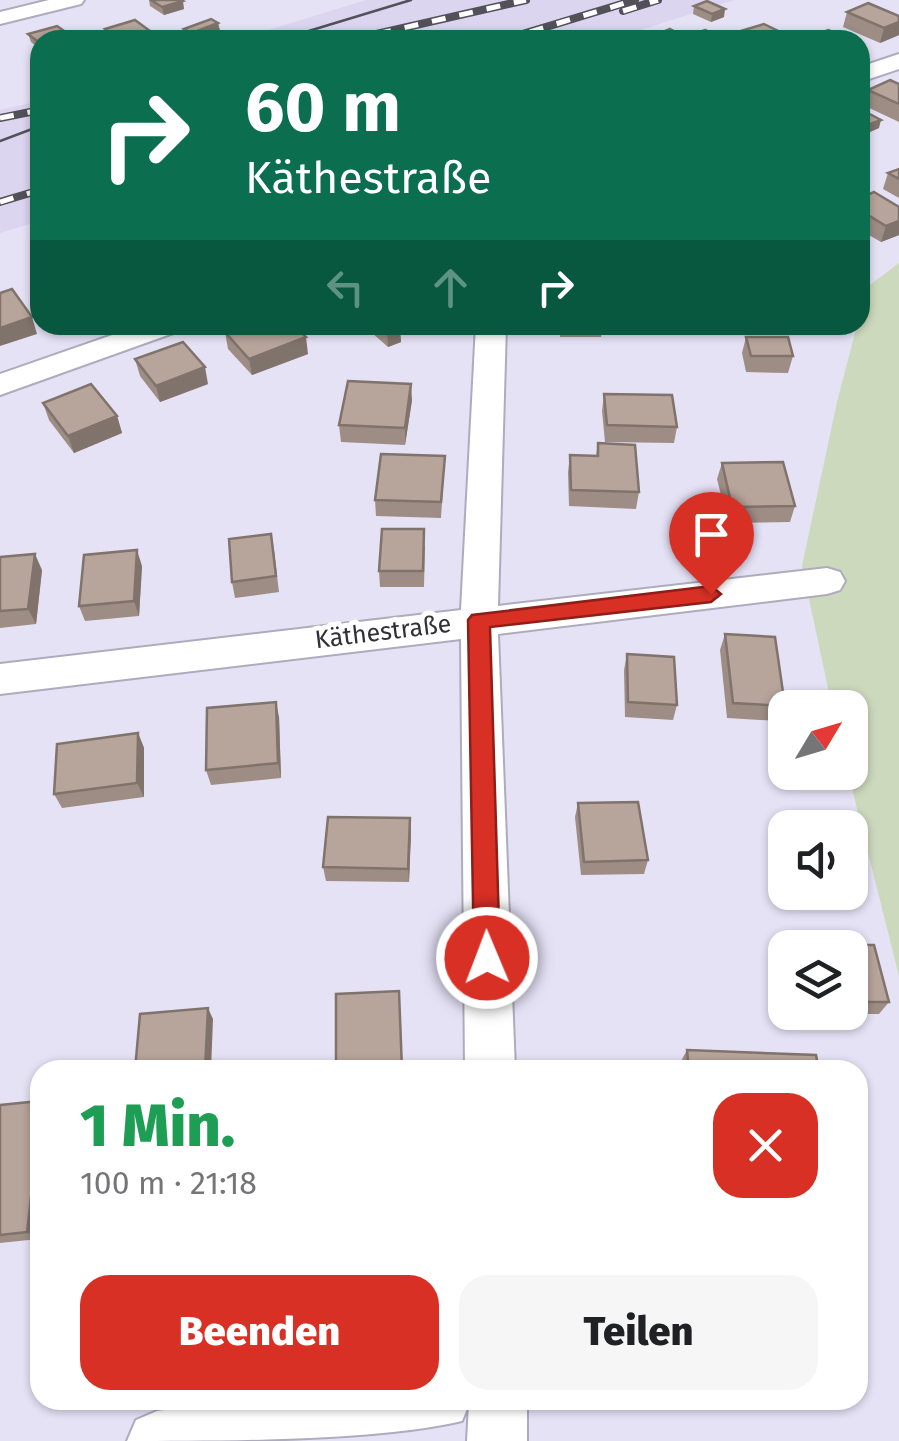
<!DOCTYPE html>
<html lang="de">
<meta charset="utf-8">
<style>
body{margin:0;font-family:"Fira Sans",sans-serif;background:#f6f6f6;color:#202124;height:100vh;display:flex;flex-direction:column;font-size:38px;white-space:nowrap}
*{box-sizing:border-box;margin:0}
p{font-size:32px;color:#757577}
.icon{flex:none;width:55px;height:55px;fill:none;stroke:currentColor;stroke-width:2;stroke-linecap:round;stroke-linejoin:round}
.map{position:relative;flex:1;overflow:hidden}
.details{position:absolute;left:30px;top:1060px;width:838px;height:350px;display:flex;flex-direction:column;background:#fff;border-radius:30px;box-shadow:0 2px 8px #0004}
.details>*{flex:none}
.top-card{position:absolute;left:30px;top:30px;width:840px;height:305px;border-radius:30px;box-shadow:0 2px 8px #0004;background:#0b6e4f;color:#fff;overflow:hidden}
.needle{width:65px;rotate:52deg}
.tools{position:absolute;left:768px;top:690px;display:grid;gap:20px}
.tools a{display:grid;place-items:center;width:100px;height:100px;border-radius:20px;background:#fff;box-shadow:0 2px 8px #0004;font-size:50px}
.pin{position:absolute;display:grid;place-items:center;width:85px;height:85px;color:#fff;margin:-102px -42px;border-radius:50% 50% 50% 0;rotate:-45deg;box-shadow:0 0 10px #0007}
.pin .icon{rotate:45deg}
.me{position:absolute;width:110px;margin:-55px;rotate:359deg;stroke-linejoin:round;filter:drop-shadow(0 0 8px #0008)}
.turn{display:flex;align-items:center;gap:35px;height:210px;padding:0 50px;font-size:45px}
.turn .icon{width:130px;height:130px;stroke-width:2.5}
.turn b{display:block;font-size:70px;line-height:85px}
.lanes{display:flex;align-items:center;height:95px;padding:0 50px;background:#0003;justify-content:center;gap:50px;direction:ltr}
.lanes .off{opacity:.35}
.round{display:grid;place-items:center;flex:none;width:105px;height:105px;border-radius:30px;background:#f6f6f6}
.overview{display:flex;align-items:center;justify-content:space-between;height:170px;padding:0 50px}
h1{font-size:60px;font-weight:800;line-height:75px;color:#1e9e55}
.cta{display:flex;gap:20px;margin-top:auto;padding:20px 50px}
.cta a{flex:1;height:115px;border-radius:30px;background:#d93025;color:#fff;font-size:40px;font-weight:800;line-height:115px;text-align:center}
.cta a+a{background:#f6f6f6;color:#202124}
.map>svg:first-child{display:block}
</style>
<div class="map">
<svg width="899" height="1441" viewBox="0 0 899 1441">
<rect width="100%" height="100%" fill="#e6e2f6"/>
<g fill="#dbd5f0">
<polygon points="366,0 735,0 609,40 236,40"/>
<polygon points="40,101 40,221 0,233 0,110"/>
</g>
<polygon fill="#cdd9bd" points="899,263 899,976 848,773 850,708 832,707 802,566 837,402 867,287"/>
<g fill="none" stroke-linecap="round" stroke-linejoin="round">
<defs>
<g id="minor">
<polygon points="49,0 84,0 81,4 0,24 0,12"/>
<polygon points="899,54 899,69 860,82 860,67"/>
<polygon points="141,325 184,325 179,331 0,395 0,374"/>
<polygon points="476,325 506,325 498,606 827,568 840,572 845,581 840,590 827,594 498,634 515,1070 465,1070 461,639 0,694 0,664 461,610"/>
<path d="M236 1400H527V1441H467L469 1404 462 1421C378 1441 220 1441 127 1441L136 1420 157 1411Z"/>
</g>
</defs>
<use href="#minor" stroke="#aeabbd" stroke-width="4"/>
<use href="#minor" fill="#fff" fill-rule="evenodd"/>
<g stroke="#525059" stroke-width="2.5">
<polyline points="279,40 411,0"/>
<polyline points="0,141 40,126"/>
</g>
<defs>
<g id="rail">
<polyline points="623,11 658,0"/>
<polyline points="350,40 526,0"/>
<polyline points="503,40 635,0"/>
<polyline points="0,118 40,110"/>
<polyline points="0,202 40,190"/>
</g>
</defs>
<use href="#rail" stroke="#525059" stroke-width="8"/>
<use href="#rail" stroke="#fff" stroke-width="5" stroke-dasharray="14" stroke-linecap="butt"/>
</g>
<g fill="#9d8d85">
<polygon points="149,0 181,0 184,9 164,15 150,6"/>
<polygon points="694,6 724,17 711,22 693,14"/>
<polygon points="847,12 899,16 899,35 880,43 843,27"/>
<polygon points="218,23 220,31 195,40 185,37 184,29"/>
<polygon points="105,29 154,34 155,40 107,40"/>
<polygon points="28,34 40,40 40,49 31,42"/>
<polygon points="899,84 899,122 863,105 868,90"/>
<polygon points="860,109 879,128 863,135 860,133"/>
<polygon points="899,169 899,198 883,189 888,173"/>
<polygon points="860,198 899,207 899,235 881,242 860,230"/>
<polygon points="363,325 414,325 400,331 401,342 388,347"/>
<polygon points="560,325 603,325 601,337 560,337"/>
<polygon points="225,332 308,354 252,375 228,349"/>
<polygon points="746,337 793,356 788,373 746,372 742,353"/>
<polygon points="135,359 208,384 160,402 140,376"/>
<polygon points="604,394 677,427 674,443 605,442 602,411"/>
<polygon points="412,400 405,445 341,442 339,425"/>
<polygon points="43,403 117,416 122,433 74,453 49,420"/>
<polygon points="598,443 639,492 636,509 569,506 568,472 570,455 596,456"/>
<polygon points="445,456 441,518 376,516 375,500"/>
<polygon points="722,463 795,506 790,522 728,523 717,479"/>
<polygon points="425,545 424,587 380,587 379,571"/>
<polygon points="274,550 279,592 235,598 232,582"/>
<polygon points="0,557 42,570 36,624 0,628"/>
<polygon points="142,566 139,616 85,621 79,606"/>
<polygon points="725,634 785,706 779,721 727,718 720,650"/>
<polygon points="627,654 677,705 673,720 625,717 624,670"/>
<polygon points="279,717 281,778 211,785 206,770"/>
<polygon points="138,733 144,748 144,797 62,808 54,794"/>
<polygon points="578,803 648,860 644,874 581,875 575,817"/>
<polygon points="411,832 409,882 326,881 323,867"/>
<polygon points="823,945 874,945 889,1002 879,1014 827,1014 827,1012 850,1012 850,948 821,948"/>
<polygon points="687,1050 819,1070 680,1070 679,1065"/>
<polygon points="0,1105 38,1239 0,1243"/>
</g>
<g fill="#80736c">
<polygon points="183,1 184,9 164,15 162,7"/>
<polygon points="725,9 724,17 711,22 712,14"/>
<polygon points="899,22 899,35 880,43 884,28"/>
<polygon points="218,23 220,31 193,40 192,33"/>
<polygon points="154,34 155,40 132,40"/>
<polygon points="881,120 879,128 863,135 865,126"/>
<polygon points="899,221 899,235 881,242 886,226"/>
<polygon points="32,317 37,334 0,346 0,328"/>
<polygon points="392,325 414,325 400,331 401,342 388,347 387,331"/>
<polygon points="306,337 308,354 252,375 249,359"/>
<polygon points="205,367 208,384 160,402 156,386"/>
<polygon points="411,384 412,400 405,445 405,428"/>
<polygon points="117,416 122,433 74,453 68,436"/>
<polygon points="137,550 142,566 139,616 134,601"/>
<polygon points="35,554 42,570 36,624 28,609"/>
<polygon points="276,702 279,717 281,778 278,763"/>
<polygon points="138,733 144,748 144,797 137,783"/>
<polygon points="410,818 411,832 409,882 408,869"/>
<polygon points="208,1008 213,1019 211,1070 205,1070"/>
<polygon points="40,1120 40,1222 38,1239 27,1232"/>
</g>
<g fill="#b7a49b" stroke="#80736c" stroke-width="2.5">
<polygon points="151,0 181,0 183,1 162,7"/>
<polygon points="707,1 725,9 712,14 694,6"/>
<polygon points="868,3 899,16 899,22 884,28 847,12"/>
<polygon points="211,19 218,23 192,33 184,29"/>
<polygon points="135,20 154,34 132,40 120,40 105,29"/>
<polygon points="764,24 797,40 741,40 731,34"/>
<polygon points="57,26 74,38 69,40 40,40 40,43 28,34"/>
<polygon points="670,29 680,34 666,39 656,35"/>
<polygon points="705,30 727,40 676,40"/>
<polygon points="828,30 851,40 804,40"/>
<polygon points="890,80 899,84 899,104 868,90"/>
<polygon points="860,109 881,120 865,126 860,124"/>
<polygon points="899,169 899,179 888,173"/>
<polygon points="874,192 899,207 899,221 886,226 860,210 860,198"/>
<polygon points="12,289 32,317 0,328 0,293"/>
<polygon points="245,325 294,325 306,337 249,359 225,332"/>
<polygon points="381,325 400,325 387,331"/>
<polygon points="746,337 788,337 793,356 751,356"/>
<polygon points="183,342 205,367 156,386 135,359"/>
<polygon points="348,381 411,384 405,428 339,425"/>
<polygon points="91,384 117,416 68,436 43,403"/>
<polygon points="604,394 672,395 677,427 607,425"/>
<polygon points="598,443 635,445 639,492 571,490 570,455 598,456"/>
<polygon points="381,454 445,456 441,502 375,500"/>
<polygon points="783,462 795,506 732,507 722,463"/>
<polygon points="382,529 424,529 423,571 379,571"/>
<polygon points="271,534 276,576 232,582 229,539"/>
<polygon points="137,550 134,601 79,606 84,555"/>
<polygon points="35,554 28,609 0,611 0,557"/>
<polygon points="725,634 775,637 785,706 733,703"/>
<polygon points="627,654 674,657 677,705 628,702"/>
<polygon points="276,702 278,763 206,770 207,708"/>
<polygon points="138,733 137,783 54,794 57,744"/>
<polygon points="638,802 648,860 584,862 578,803"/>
<polygon points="328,817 410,818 408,869 323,867"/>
<polygon points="823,945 874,945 889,1002 850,1002 850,948 823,948"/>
<polygon points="399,991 402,1070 336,1070 336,994"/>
<polygon points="208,1008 205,1070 135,1070 140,1014"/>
<polygon points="687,1050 816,1055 819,1070 689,1070"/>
<polygon points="40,1101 40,1120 27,1232 0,1235 0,1105"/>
</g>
<polygon fill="#d93025" stroke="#8d1f18" stroke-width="2.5" points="711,586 721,594 711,602 490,627 500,958 496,967 487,970 478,967 474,958 468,620 472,615"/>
<g text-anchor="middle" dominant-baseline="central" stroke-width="10" stroke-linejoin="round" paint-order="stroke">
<g font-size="25" fill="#313037" stroke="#fff">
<text transform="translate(383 632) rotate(-7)">Käthestraße</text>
</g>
</g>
</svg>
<div class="tools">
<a><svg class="needle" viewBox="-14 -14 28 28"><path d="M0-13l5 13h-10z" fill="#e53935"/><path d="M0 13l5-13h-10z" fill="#757577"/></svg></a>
<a><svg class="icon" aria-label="sound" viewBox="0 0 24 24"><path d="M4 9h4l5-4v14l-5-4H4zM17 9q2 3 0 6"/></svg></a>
<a><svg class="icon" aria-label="layers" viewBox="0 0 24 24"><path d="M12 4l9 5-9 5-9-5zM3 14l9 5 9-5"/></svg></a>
</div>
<div class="pin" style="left:711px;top:594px;background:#d93025"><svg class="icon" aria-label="arrive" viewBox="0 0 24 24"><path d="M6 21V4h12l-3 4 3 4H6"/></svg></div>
<svg class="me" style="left:487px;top:958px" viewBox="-20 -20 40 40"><circle r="17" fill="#d93025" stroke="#fff" stroke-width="3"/><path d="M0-11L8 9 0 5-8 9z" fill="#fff"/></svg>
<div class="top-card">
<div class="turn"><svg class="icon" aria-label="right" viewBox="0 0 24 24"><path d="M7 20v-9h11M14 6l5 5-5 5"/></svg><div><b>60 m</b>Käthestraße</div></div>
<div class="lanes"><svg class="icon off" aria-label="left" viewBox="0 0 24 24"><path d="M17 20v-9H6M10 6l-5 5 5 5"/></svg><svg class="icon off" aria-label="ahead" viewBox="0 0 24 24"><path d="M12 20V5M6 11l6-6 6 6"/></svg><svg class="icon" aria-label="right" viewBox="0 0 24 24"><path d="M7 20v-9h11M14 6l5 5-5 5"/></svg></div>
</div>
<section class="details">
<div class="overview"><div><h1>1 Min.</h1><p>100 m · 21:18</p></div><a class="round" style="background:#d93025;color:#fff"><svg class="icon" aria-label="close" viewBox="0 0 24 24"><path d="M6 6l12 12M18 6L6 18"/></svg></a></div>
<div class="cta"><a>Beenden</a><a>Teilen</a></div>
</section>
</div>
